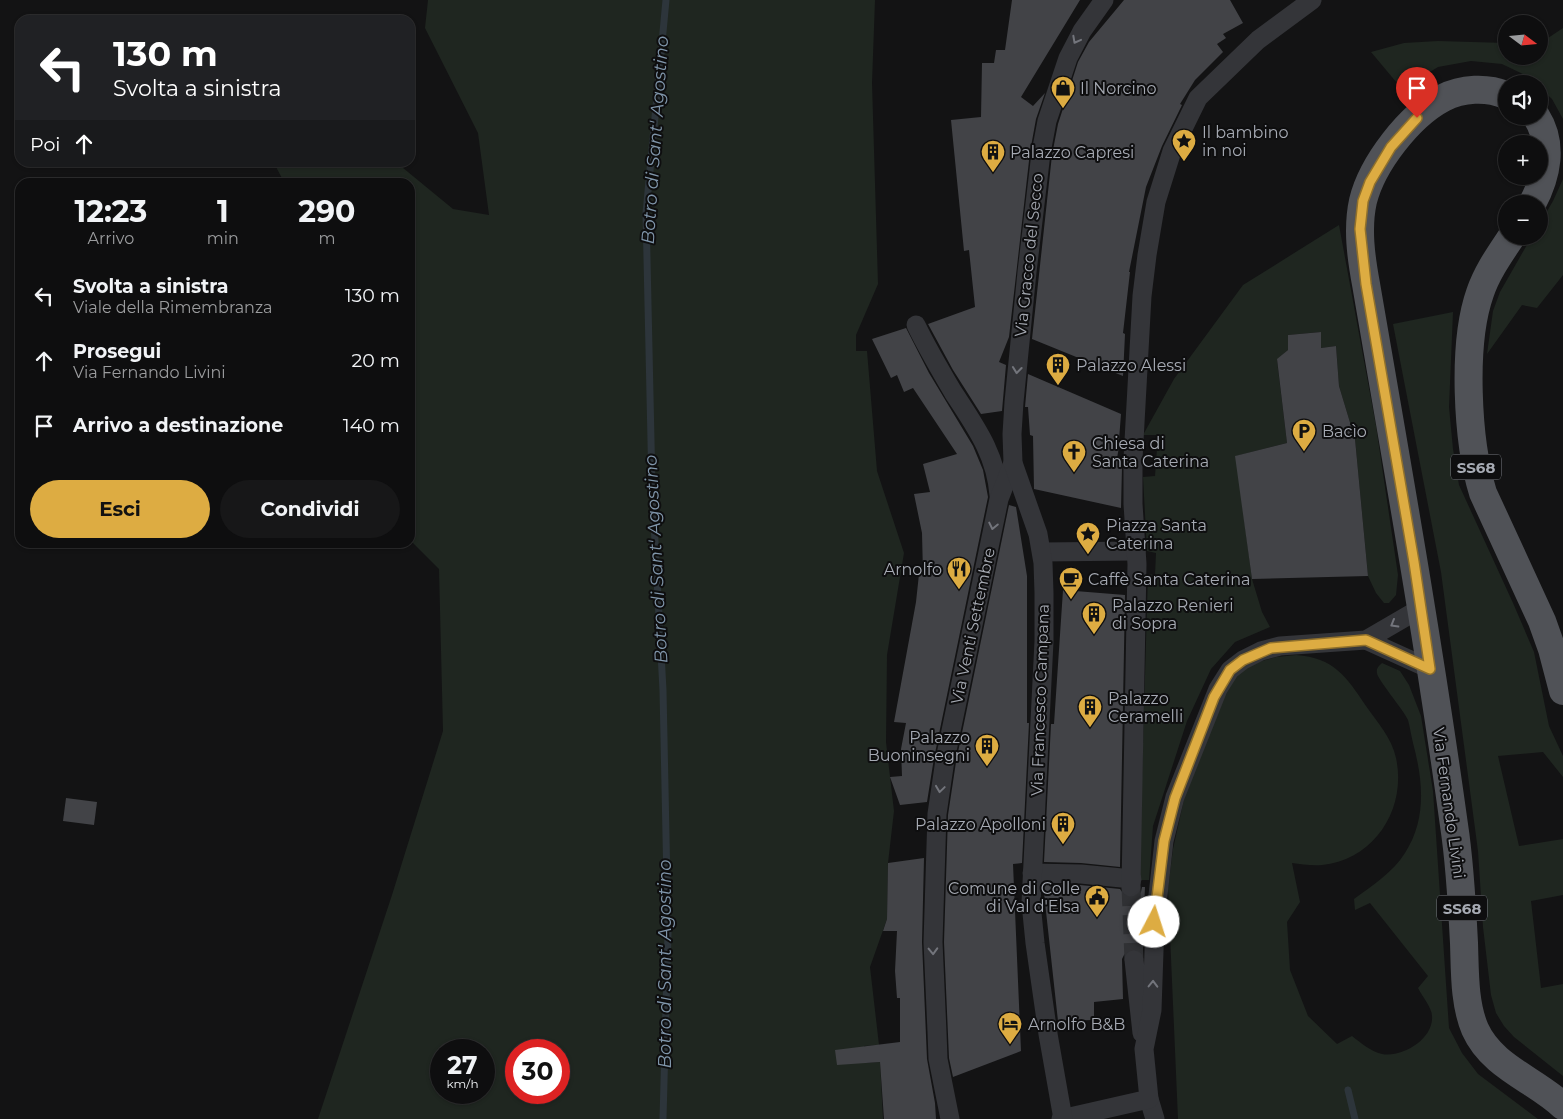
<!DOCTYPE html>
<html lang="it">
<meta charset="utf-8">
<style>
body{margin:0;font-family:Montserrat,sans-serif;background:#171718;color:#f1f3f6;height:100vh;display:flex;flex-direction:column;font-size:19px;white-space:nowrap}
*{box-sizing:border-box;margin:0}
p{font-size:16px;color:#9b9c9e}
.icon{flex:none;width:28px;height:28px;fill:none;stroke:currentColor;stroke-width:2;stroke-linecap:round;stroke-linejoin:round}
.map{position:relative;flex:1;overflow:hidden}
.details{position:absolute;left:15px;top:178px;width:400px;height:370px;display:flex;flex-direction:column;background:#0e0e0f;border-radius:15px;box-shadow:0 1px 4px #0004,0 0 0 1px #2e2e2f}
.details>*{flex:none}
.banner{position:absolute;left:15px;top:15px;width:400px;height:152px;border-radius:15px;box-shadow:0 1px 4px #0004,0 0 0 1px #2e2e2f;background:#202124;color:#fff;overflow:hidden}
.needle{width:32px;rotate:106deg}
.controls{position:absolute;left:1498px;top:15px;display:grid;gap:10px}
.controls a{display:grid;place-items:center;width:50px;height:50px;border-radius:50%;background:#0e0e0f;box-shadow:0 1px 4px #0004,0 0 0 1px #2e2e2f;font-size:25px}
.speed{position:absolute;left:430px;top:1039px;display:flex;gap:10px;font-size:25px;font-weight:700;text-align:center}
.speed>*{display:grid;place-content:center;width:65px;height:65px;border-radius:50%;background:#0e0e0f;box-shadow:0 1px 4px #0004,0 0 0 1px #2e2e2f;line-height:1}
.speed small{font-size:12px;font-weight:400}
.speed .limit{border:8px solid #d22;background:#fff;color:#111}
.pin{position:absolute;display:grid;place-items:center;width:42px;height:42px;color:#fff;margin:-51px -21px;border-radius:50% 50% 50% 0;rotate:-45deg;box-shadow:0 0 5px #0007}
.pin .icon{rotate:45deg}
.me{position:absolute;width:55px;margin:-28px;rotate:5deg;stroke-linejoin:round;filter:drop-shadow(0 0 4px #0008)}
.turn{display:flex;align-items:center;gap:18px;height:105px;padding:0 15px;font-size:22px}
.turn .icon{width:65px;height:65px;stroke-width:2.5}
.turn b{display:block;font-size:35px;line-height:42px}
.then{display:flex;align-items:center;height:48px;padding:0 15px;background:#0003;gap:10px;font-size:19px}
.eta{display:flex;justify-content:space-evenly;align-items:center;height:85px;text-align:center}
.eta b{font-size:30px;font-weight:700;line-height:35px}
.action{display:flex;gap:10px;margin-top:auto;padding:10px 15px}
.action a{flex:1;height:58px;border-radius:30px;background:#ddac42;color:#111;font-size:20px;font-weight:700;line-height:58px;text-align:center}
.action a+a{background:#171718;color:#f1f3f6}
ul{padding:0;list-style:none}
li{display:flex;align-items:center;gap:15px;height:65px;padding:0 15px}
li div{flex:1}
li b{display:block;font-size:19px}
li em{font-style:normal}
.map>svg:first-child{display:block}
</style>
<div class="map">
<svg width="1563" height="1119" viewBox="0 0 1563 1119">
<rect width="100%" height="100%" fill="#131314"/>
<g fill="#1f2620" fill-rule="evenodd">
<path d="M428 0H875L872 83 878 284 856 335V351H867L877 471 904 553 887 655 886 742 894 811 888 863 887 919 870 967 879 1045 864 1046 866 1063 880 1062 883 1119H318L392 895 443 731 439 569 410 540V182H284L274 163H397L453 209 489 215 478 133 425 28ZM441 1050H484V1092H441ZM516 1050H559V1092H516Z"/>
<polygon points="1563,28 1563,119 1552,99 1539,87 1539,84 1536,84 1527,76 1502,64 1471,61 1438,67 1402,89 1371,52 1404,43 1438,41 1506,43 1506,56 1539,56 1539,40 1548,38"/>
<polygon points="1563,179 1563,275 1537,308 1522,305 1487,354 1493,311 1500,292 1532,236 1539,236 1539,225 1553,201"/>
<polygon points="1339,225 1376,426 1398,575 1396,595 1389,603 1384,603 1376,593 1368,576 1355,439 1339,386 1336,346 1321,348 1320,332 1288,335 1288,350 1277,360 1287,443 1236,456 1252,579 1262,612 1270,627 1235,642 1211,669 1187,721 1153,826 1149,880 1139,880 1148,574 1155,575 1156,553 1147,551 1143,477 1155,476 1158,435 1143,435 1174,379 1243,285"/>
<polygon points="1453,312 1449,407 1453,449 1459,485 1513,603 1534,652 1549,726 1563,756 1563,777 1543,752 1498,756 1519,846 1563,839 1563,895 1531,901 1541,988 1563,984 1563,1076 1514,1037 1504,1026 1496,1013 1491,995 1483,927 1478,851 1441,572 1393,324"/>
<path d="M1296 655C1334 658 1346 676 1366 706 1377 722 1392 738 1396 758 1407 808 1375 860 1322 865 1312 866 1301 864 1292 863L1300 902 1287 922 1290 970 1308 1016 1337 1044 1352 1036C1361 1043 1370 1051 1382 1054 1402 1058 1434 1039 1432 1016 1432 1008 1422 996 1418 988L1428 976 1370 903 1355 910 1354 899C1372 886 1393 872 1405 853 1427 819 1423 780 1413 743 1411 735 1410 727 1408 720 1403 709 1377 679 1377 673 1376 668 1379 666 1382 663L1400 671 1409 685 1421 716 1433 791 1449 1028 1462 1053 1478 1074 1538 1119H1178L1168 889 1173 849 1185 795 1223 695 1237 675 1248 667 1262 661 1276 657Z"/>
</g>
<g fill="none" stroke-linecap="round" stroke-linejoin="round">
<g stroke="#2d353b" stroke-width="7">
<polyline points="1348,1090 1355,1119"/>
<polyline points="663,1119 668,933 663,690 652,486 646,213 666,0"/>
</g>
</g>
<g fill="#424347">
<polygon points="1012,0 1080,0 1021,97 1033,106 1045,93 1036,119 1030,152 1009,337 999,362 1006,365 1002,411 981,414 953,370 928,324 975,307 969,250 964,251 951,120 981,117 982,63 994,63 996,50 1005,50"/>
<polygon points="1124,0 1230,0 1243,23 1223,34 1226,38 1217,44 1223,52 1195,80 1180,104 1182,105 1162,146 1146,187 1129,272 1130,272 1123,333 1125,334 1123,376 1032,339 1052,155 1058,124 1078,62 1089,42"/>
<polygon points="906,328 929,373 973,446 983,470 988,497 934,758 927,802 900,805 890,777 902,776 901,749 906,723 894,722 916,602 919,574 923,574 922,533 914,494 930,492 923,464 957,454 913,388 904,392 897,375 891,378 872,339"/>
<polygon points="1321,332 1321,348 1336,346 1339,386 1355,439 1368,576 1252,579 1235,456 1287,443 1277,359 1288,350 1288,335"/>
<polygon points="1028,374 1121,414 1119,440 1120,442 1117,458 1120,459 1119,467 1122,467 1121,508 1034,489 1033,436 1030,435 1028,407 1025,407"/>
<polygon points="1009,505 1016,507 1027,576 1027,723 1029,723 1022,863 1013,864 1021,1051 953,1077 949,1058 944,942 948,815 956,762"/>
<polygon points="1063,590 1125,595 1120,867 1081,863 1044,862 1051,724 1054,724"/>
<polygon points="66,798 97,802 94,825 63,821"/>
<polygon points="924,858 922,942 927,1059 935,1103 936,1119 884,1119 880,1062 837,1065 835,1050 900,1042 900,998 897,998 895,971 897,931 883,931 887,919 888,863"/>
<polygon points="1043,884 1080,885 1120,889 1125,896 1130,898 1137,897 1141,892 1142,887 1145,887 1142,952 1138,950 1132,949 1127,951 1124,955 1122,959 1123,999 1094,1002 1094,1020 1058,1021"/>
</g>
<g fill="none" stroke-linecap="round" stroke-linejoin="round">
<polyline stroke="#303134" stroke-width="19" stroke-dasharray="19 9" stroke-linecap="butt" points="1131,887 1134,960"/>
<g stroke="#343539" stroke-width="19">
<path d="M916 325C927 348 940 370 953 392 975 426 996 454 999 495"/>
<polyline points="1042,552 1136,551"/>
<polyline points="1366,640 1430,669"/>
<polyline points="1032,873 1081,874 1132,879"/>
<polyline points="1131,887 1137,564 1133,504 1133,459 1142,296 1147,255 1156,202 1172,151 1198,98 1258,40 1312,0"/>
<polyline points="1134,960 1142,1033"/>
<polyline points="1149,1099 1155,1119"/>
<polyline points="950,1119 938,1059 937,1032 933,942 937,814 945,760 999,499 1013,463"/>
<polyline points="1061,1119 1149,1099 1144,1049 1152,1010 1155,922 1164,841 1175,797 1218,689 1230,670 1243,660 1261,651 1280,646 1366,640 1421,608"/>
<polyline points="1063,1119 1048,1034 1035,943 1031,903 1044,641 1044,593 1043,563 1038,534 1013,463 1012,434 1014,402 1027,272 1041,153 1047,121 1068,58 1082,31 1104,0"/>
</g>
<g stroke="#505257" stroke-width="28">
<path d="M1506 95C1487 87 1462 88 1443 98 1409 116 1372 164 1363 201 1357 228 1361 257 1366 284 1397 464 1429 644 1454 825 1460 864 1462 903 1464 943 1465 971 1464 1003 1475 1029 1492 1067 1534 1079 1563 1106"/>
<path d="M1532 204C1547 176 1554 144 1536 116"/>
<path d="M1512 236C1500 254 1487 272 1480 293 1462 344 1467 441 1483 493L1542 621 1552 649 1563 691"/>
</g>
</g>
<defs><path id="oneway-chevron" d="M-2-3.5L2.5 0L-2 3.5" fill="none" stroke-width="1.6" stroke-linecap="round" stroke-linejoin="round" transform="scale(1.25)"/></defs>
<g stroke="#73757c">
<use href="#oneway-chevron" transform="translate(1076 40) rotate(118)"/>
<use href="#oneway-chevron" transform="translate(1017 370) rotate(96)"/>
<use href="#oneway-chevron" transform="translate(993 526) rotate(102)"/>
<use href="#oneway-chevron" transform="translate(1394 624) rotate(150)"/>
<use href="#oneway-chevron" transform="translate(940 789) rotate(98)"/>
<use href="#oneway-chevron" transform="translate(933 951) rotate(88)"/>
<use href="#oneway-chevron" transform="translate(1153 984) rotate(-89)"/>
</g>
<g fill="none" stroke-linecap="round" stroke-linejoin="round">
<defs>
<polyline id="route" points="1154,922 1164,841 1175,798 1214,697 1230,670 1243,660 1271,648 1366,640 1430,669 1414,562 1366,284 1360,229 1363,201 1370,182 1391,147 1417,118"/>
</defs>
<use href="#route" stroke="#90702b" stroke-width="12"/>
<use href="#route" stroke="#ddac42" stroke-width="9"/>
</g>
<defs>
<symbol id="shop-pin" viewBox="-11 -11 22 30"><path d="M0 17L-7.5 6A9.5 9.5 0 1 1 7.5 6Z" fill="#ddac42" stroke="#0e0e0f"/><path d="M-5-2.5h2.3a2.7 3.5 0 0 1 5.4 0H5L5.5 6h-11ZM-1.5-2.5h3a1.5 2.3 0 0 0-3 0Z" fill="#111"/></symbol>
<symbol id="sight-pin" viewBox="-11 -11 22 30"><path d="M0 17L-7.5 6A9.5 9.5 0 1 1 7.5 6Z" fill="#ddac42" stroke="#0e0e0f"/><path d="M0-6L1.8-2.2L6-1.7L2.9 1.2L3.7 5.4L0 3.3L-3.7 5.4L-2.9 1.2L-6-1.7L-1.8-2.2Z" fill="#111"/></symbol>
<symbol id="building-pin" viewBox="-11 -11 22 30"><path d="M0 17L-7.5 6A9.5 9.5 0 1 1 7.5 6Z" fill="#ddac42" stroke="#0e0e0f"/><path d="M-4-6H4V6H1V3H-1V6H-4ZM-2.5-4.3h1.7v1.8h-1.7ZM.8-4.3h1.7v1.8H.8ZM-2.5-1h1.7V.8h-1.7ZM.8-1h1.7V.8H.8Z" fill="#111"/></symbol>
<symbol id="parking-pin" viewBox="-11 -11 22 30"><path d="M0 17L-7.5 6A9.5 9.5 0 1 1 7.5 6Z" fill="#ddac42" stroke="#0e0e0f"/><path d="M-3.5-5.5H1a3.5 3.5 0 0 1 0 7H-1V5.5H-3.5ZM-1-3.4V-.6H.8a1.4 1.4 0 0 0 0-2.8Z" fill="#111"/></symbol>
<symbol id="church-pin" viewBox="-11 -11 22 30"><path d="M0 17L-7.5 6A9.5 9.5 0 1 1 7.5 6Z" fill="#ddac42" stroke="#0e0e0f"/><path d="M-1.2-6h2.4v3.5h3.3v2.4h-3.3V6h-2.4V-.1h-3.3v-2.4h3.3Z" fill="#111"/></symbol>
<symbol id="restaurant-pin" viewBox="-11 -11 22 30"><path d="M0 17L-7.5 6A9.5 9.5 0 1 1 7.5 6Z" fill="#ddac42" stroke="#0e0e0f"/><path d="M-5-6h1v4h1v-4h1v4h1v-4h1v5L-1.5 .5V6h-2V.5L-5-1ZM5-6V6H3V1.5H1.5Q1.5-4 5-6Z" fill="#111"/></symbol>
<symbol id="cafe-pin" viewBox="-11 -11 22 30"><path d="M0 17L-7.5 6A9.5 9.5 0 1 1 7.5 6Z" fill="#ddac42" stroke="#0e0e0f"/><path d="M-5.5-4.5H6V0H3Q3 3.5 0 3.5H-2.5Q-5.5 3.5-5.5 0ZM3-3.2v2h1.7v-2ZM-6 4.5H4V6H-6Z" fill="#111"/></symbol>
<symbol id="civic-pin" viewBox="-11 -11 22 30"><path d="M0 17L-7.5 6A9.5 9.5 0 1 1 7.5 6Z" fill="#ddac42" stroke="#0e0e0f"/><path d="M-.6-6.5H3V-4.5H.6V-3L4-1V1h2V6H-6V1h2V-1L-.6-3ZM-1.2 2.5V6h2.4V2.5Z" fill="#111"/></symbol>
<symbol id="hotel-pin" viewBox="-11 -11 22 30"><path d="M0 17L-7.5 6A9.5 9.5 0 1 1 7.5 6Z" fill="#ddac42" stroke="#0e0e0f"/><path d="M-6-4.5h1.5V1H6V5H4.5V3h-9V5H-6ZM-4 0a1.8 1.8 0 1 1 3.6 0ZM.5 0V-2.5h3Q6-2.5 6 0Z" fill="#111"/></symbol>
</defs>
<g fill-rule="evenodd">
<use href="#shop-pin" x="1049" y="74" width="28" height="38"/>
<use href="#sight-pin" x="1170" y="127" width="28" height="38"/>
<use href="#building-pin" x="979" y="138" width="28" height="38"/>
<use href="#building-pin" x="1044" y="351" width="28" height="38"/>
<use href="#parking-pin" x="1290" y="417" width="28" height="38"/>
<use href="#church-pin" x="1060" y="438" width="28" height="38"/>
<use href="#sight-pin" x="1074" y="520" width="28" height="38"/>
<use href="#restaurant-pin" x="945" y="555" width="28" height="38"/>
<use href="#cafe-pin" x="1057" y="565" width="28" height="38"/>
<use href="#building-pin" x="1080" y="600" width="28" height="38"/>
<use href="#building-pin" x="1076" y="693" width="28" height="38"/>
<use href="#building-pin" x="973" y="732" width="28" height="38"/>
<use href="#building-pin" x="1049" y="810" width="28" height="38"/>
<use href="#civic-pin" x="1083" y="883" width="28" height="38"/>
<use href="#hotel-pin" x="996" y="1010" width="28" height="38"/>
</g>
<g text-anchor="middle" dominant-baseline="central" stroke-width="4" stroke-linejoin="round" paint-order="stroke">
<g fill="#0e0e0f" stroke="#787b82" stroke-width="1">
<rect x="1451" y="454.5" width="50" height="25" rx="4"/>
<rect x="1437" y="895.5" width="50" height="25" rx="4"/>
</g>
<g font-size="15" font-weight="bold" fill="#a6aab3">
<text x="1476" y="467">SS68</text>
<text x="1462" y="908">SS68</text>
</g>
<g font-size="16" fill="#a6aab3" stroke="#0e0e0f" text-anchor="start">
<text x="1080" y="88">Il Norcino</text>
<text x="1202" y="132">Il bambino<tspan x="1202" dy="18">in noi</tspan></text>
<text x="1010" y="152">Palazzo Capresi</text>
<text x="1076" y="365">Palazzo Alessi</text>
<text x="1322" y="431">Bacìo</text>
<text x="1092" y="443">Chiesa di<tspan x="1092" dy="18">Santa Caterina</tspan></text>
<text x="1106" y="525">Piazza Santa<tspan x="1106" dy="18">Caterina</tspan></text>
<text x="942" y="569" text-anchor="end">Arnolfo</text>
<text x="1088" y="579">Caffè Santa Caterina</text>
<text x="1112" y="605">Palazzo Renieri<tspan x="1112" dy="18">di Sopra</tspan></text>
<text x="1108" y="698">Palazzo<tspan x="1108" dy="18">Ceramelli</tspan></text>
<text x="970" y="737" text-anchor="end">Palazzo<tspan x="970" dy="18">Buoninsegni</tspan></text>
<text x="1046" y="824" text-anchor="end">Palazzo Apolloni</text>
<text x="1080" y="888" text-anchor="end">Comune di Colle<tspan x="1080" dy="18">di Val d'Elsa</tspan></text>
<text x="1028" y="1024">Arnolfo B&amp;B</text>
</g>
<g font-size="16" fill="#a6aab3" stroke="#0e0e0f">
<text transform="translate(1029 255) rotate(-84)">Via Gracco del Secco</text>
<text transform="translate(973 626) rotate(-78)">Via Venti Settembre</text>
<text transform="translate(1040 700) rotate(-88)">Via Francesco Campana</text>
<text transform="translate(1449 803) rotate(82)">Via Fernando Livini</text>
</g>
<g font-size="18" font-style="italic" fill="#8096ab" stroke="#0e0e0f">
<text transform="translate(655 140) rotate(-86)">Botro di Sant' Agostino</text>
<text transform="translate(656 559) rotate(-93)">Botro di Sant' Agostino</text>
<text transform="translate(665 964) rotate(-90)">Botro di Sant' Agostino</text>
</g>
</g>
</svg>
<div class="controls">
<a><svg class="needle" viewBox="-14 -14 28 28"><path d="M0-13l5 13h-10z" fill="#e53935"/><path d="M0 13l5-13h-10z" fill="#9b9c9e"/></svg></a>
<a><svg class="icon" aria-label="sound" viewBox="0 0 24 24"><path d="M4 9h4l5-4v14l-5-4H4zM17 9q2 3 0 6"/></svg></a>
<a>+</a>
<a>−</a>
</div>
<div class="speed"><div>27<small>km/h</small></div><div class="limit">30</div></div>
<div class="pin" style="left:1417px;top:118px;background:#d93025"><svg class="icon" aria-label="arrive" viewBox="0 0 24 24"><path d="M6 21V4h12l-3 4 3 4H6"/></svg></div>
<svg class="me" style="left:1154px;top:922px" viewBox="-20 -20 40 40"><circle r="19" fill="#fff"/><path d="M0-13L10 11 0 6-10 11z" fill="#ddac42"/></svg>
<div class="banner">
<div class="turn"><svg class="icon" aria-label="left" viewBox="0 0 24 24"><path d="M17 20v-9H6M10 6l-5 5 5 5"/></svg><div><b>130 m</b>Svolta a sinistra</div></div>
<div class="then">Poi<svg class="icon" aria-label="ahead" viewBox="0 0 24 24"><path d="M12 20V5M6 11l6-6 6 6"/></svg></div>
</div>
<section class="details">
<div class="eta">
<div><b>12:23</b><p>Arrivo</p></div>
<div><b>1</b><p>min</p></div>
<div><b>290</b><p>m</p></div>
</div>
<ul>
<li><svg class="icon" aria-label="left" viewBox="0 0 24 24"><path d="M17 20v-9H6M10 6l-5 5 5 5"/></svg><div><b>Svolta a sinistra</b><p>Viale della Rimembranza</p></div><em>130 m</em></li>
<li><svg class="icon" aria-label="ahead" viewBox="0 0 24 24"><path d="M12 20V5M6 11l6-6 6 6"/></svg><div><b>Prosegui</b><p>Via Fernando Livini</p></div><em>20 m</em></li>
<li><svg class="icon" aria-label="arrive" viewBox="0 0 24 24"><path d="M6 21V4h12l-3 4 3 4H6"/></svg><div><b>Arrivo a destinazione</b></div><em>140 m</em></li>
</ul>
<div class="action"><a>Esci</a><a>Condividi</a></div>
</section>
</div>
